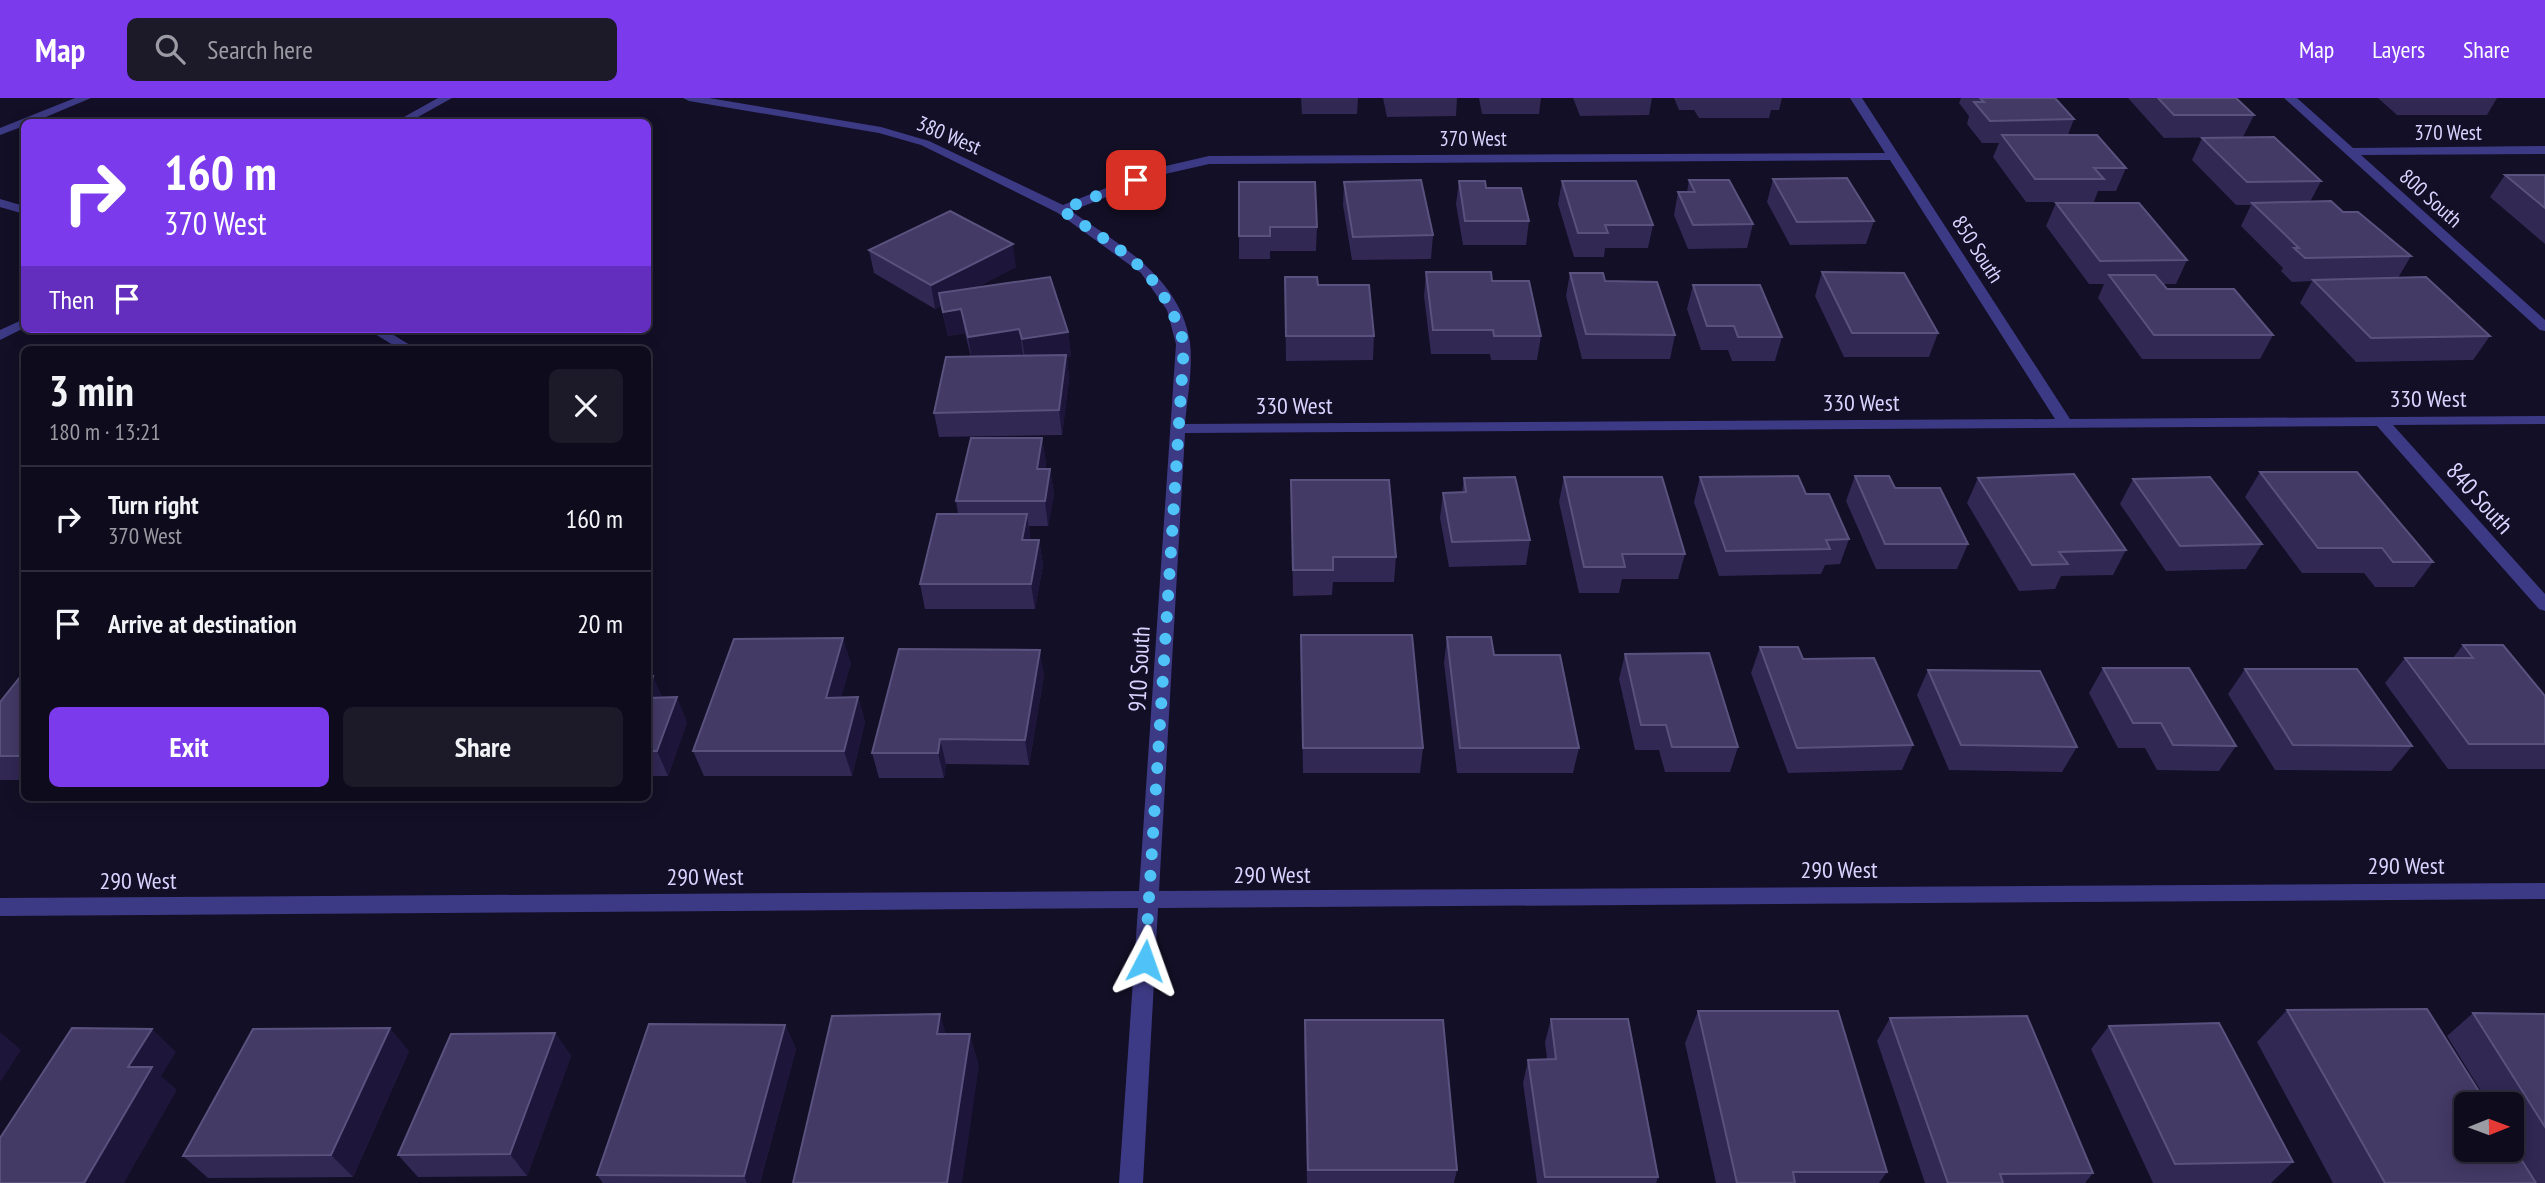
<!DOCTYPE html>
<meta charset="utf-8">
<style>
body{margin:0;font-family:"PT Sans Narrow",sans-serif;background:#1c1929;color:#f1f3f6;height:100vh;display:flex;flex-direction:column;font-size:26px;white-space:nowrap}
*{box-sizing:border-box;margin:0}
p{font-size:23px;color:#9b9ba3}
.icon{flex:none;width:38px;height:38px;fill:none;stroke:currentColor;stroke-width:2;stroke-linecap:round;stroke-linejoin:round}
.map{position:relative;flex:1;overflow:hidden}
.details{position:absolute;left:21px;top:248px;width:630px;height:455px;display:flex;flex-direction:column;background:#0e0b1c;border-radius:10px;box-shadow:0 4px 18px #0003,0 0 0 2px #2e2b3b}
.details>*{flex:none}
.banner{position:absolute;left:21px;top:21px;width:630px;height:214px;border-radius:10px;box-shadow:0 4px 18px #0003,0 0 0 2px #2e2b3b;background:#7c3aed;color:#fff;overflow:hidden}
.needle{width:46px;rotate:89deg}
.buttons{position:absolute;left:2454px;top:994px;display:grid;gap:14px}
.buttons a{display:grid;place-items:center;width:70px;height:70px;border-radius:10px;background:#0e0b1c;box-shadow:0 4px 18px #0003,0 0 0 2px #2e2b3b;font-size:35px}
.pin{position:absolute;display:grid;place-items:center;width:60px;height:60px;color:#fff;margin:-30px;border-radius:14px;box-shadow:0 4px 10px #0006}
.me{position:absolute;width:77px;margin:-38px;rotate:4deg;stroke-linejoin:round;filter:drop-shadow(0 0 5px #0008)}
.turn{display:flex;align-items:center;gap:24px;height:147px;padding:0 28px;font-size:32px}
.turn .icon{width:91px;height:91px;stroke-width:2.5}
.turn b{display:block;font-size:49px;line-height:60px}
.then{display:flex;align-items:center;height:66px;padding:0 28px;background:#0003;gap:14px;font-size:26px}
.round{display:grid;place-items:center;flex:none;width:74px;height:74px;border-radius:10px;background:#1c1929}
.overview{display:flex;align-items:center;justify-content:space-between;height:119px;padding:0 28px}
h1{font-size:42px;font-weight:700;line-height:52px}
.cta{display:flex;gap:14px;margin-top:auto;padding:14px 28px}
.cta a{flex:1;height:80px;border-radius:10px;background:#7c3aed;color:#fff;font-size:28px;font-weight:700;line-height:80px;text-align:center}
.cta a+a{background:#1c1929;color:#f1f3f6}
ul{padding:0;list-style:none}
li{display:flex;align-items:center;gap:21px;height:105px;padding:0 28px;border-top:2px solid #2e2b3b}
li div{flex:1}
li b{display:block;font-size:26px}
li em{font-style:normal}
header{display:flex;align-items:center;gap:42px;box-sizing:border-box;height:98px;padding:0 35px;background:#7c3aed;color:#fff}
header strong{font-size:33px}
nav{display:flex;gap:38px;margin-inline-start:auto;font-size:24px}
.search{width:490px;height:63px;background:#1c1929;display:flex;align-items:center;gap:18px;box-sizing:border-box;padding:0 24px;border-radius:10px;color:#9b9ba3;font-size:26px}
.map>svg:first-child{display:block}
</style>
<header>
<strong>Map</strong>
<div class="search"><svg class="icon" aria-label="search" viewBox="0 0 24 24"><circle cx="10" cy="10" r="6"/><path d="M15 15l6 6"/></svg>Search here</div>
<nav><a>Map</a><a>Layers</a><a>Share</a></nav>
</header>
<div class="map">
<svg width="2545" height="1085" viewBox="0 0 2545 1085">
<rect width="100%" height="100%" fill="#130f26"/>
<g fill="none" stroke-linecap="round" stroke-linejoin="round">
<g fill="#3d3a85" fill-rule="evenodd">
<polygon points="75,0 91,0 34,24 24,24 24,28 0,37 0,30"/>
<polygon points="438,0 452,0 409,24 395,24"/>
<path d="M683 0H709L881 29 929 43 1063 107 1157 70 1209 58 1885 55 1850 0H1862L2070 321 2545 318V326L2393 327 2545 496V513L2539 511 2377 328 1185 335 1159 793 2545 785V801L1158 810 1143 1085H1119L1138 810 0 818V800L1139 793 1176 246 1167 212 1141 175 1058 115 972 72 921 47 879 35 689 3ZM1890 62 2055 321 1185 326C1187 301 1193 271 1190 245 1181 180 1120 147 1071 113L1165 76 1209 66Z"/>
<polygon points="2284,0 2297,0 2353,50 2545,48 2545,56 2361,57 2545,222 2545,233 2540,232"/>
<polygon points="0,101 24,108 24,116 0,109"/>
<polygon points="24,221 24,230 0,242 0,232"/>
<polygon points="367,231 384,231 418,252 401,252"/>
</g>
</g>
<g fill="#312854" fill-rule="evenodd">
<polygon points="1301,0 1358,0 1357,16 1302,16"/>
<polygon points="1383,0 1457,0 1456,18 1387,19"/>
<polygon points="1479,0 1541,0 1539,16 1482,16"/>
<polygon points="1573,0 1652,0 1649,17 1580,18"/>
<polygon points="1674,0 1782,0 1779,12 1771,12 1769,20 1699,20 1694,12 1679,12"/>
<polygon points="1961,0 2055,0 2074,21 2068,37 2126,70 2116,93 2098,93 2094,104 2026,104 1993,59 1999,45 1982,45 1967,26 1969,18 1959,5"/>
<polygon points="2128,0 2236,0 2254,17 2243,39 2164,40"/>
<polygon points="2378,0 2497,0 2487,17 2397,17"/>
<polygon points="2202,40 2321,83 2310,104 2343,114 2411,158 2398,180 2490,238 2473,262 2356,264 2300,205 2312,183 2292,184 2281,173 2283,170 2241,128 2251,107 2236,107 2192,62"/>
<polygon points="2505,77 2545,77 2545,146 2490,99"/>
<polygon points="1773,81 1874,123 1866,146 1790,147 1767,104"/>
<polygon points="1689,82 1753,126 1747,150 1688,151 1674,117 1678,94 1687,94"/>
<polygon points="1459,83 1486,90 1529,123 1526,147 1463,147 1456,106"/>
<polygon points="1562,83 1653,127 1648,150 1605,150 1604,159 1574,159 1558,106"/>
<polygon points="1239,84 1317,129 1316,153 1270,153 1270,161 1239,161"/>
<polygon points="1344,84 1433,137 1431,161 1352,162 1343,107"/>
<polygon points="2056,105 2187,162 2176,186 2163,186 2167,191 2273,237 2260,261 2142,261 2098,200 2104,186 2089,186 2046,128"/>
<path d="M869 152 1016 169 977 189 1068 234 1071 258 1067 259 1069 282 1062 337 939 339 934 315 971 259 965 235 948 238 941 208 935 211 874 175ZM1023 256 1024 258H1005Z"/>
<polygon points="1426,174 1492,183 1541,238 1537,262 1491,262 1490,256 1431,256 1424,198"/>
<polygon points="1822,174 1938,235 1929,259 1844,259 1815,198"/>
<polygon points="1570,175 1605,183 1675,237 1670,261 1582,261 1566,198"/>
<polygon points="1285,179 1374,238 1373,262 1286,263"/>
<polygon points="1693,187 1782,239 1775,263 1732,263 1728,252 1701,252 1687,211"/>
<polygon points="1042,340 1046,365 1045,371 1050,371 1054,396 1048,428 1029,428 1030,442 1039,442 1043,467 1035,511 925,511 920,486 958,416 956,403"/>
<polygon points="2260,374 2433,464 2414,489 2375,489 2364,475 2302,475 2245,399"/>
<polygon points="1855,378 1895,390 1968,446 1957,471 1876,471 1846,403"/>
<polygon points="1564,379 1685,456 1678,481 1622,481 1619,495 1579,495 1559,404"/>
<polygon points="1700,379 1806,396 1849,441 1840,466 1825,467 1821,476 1719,478 1694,404"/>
<polygon points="1464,380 1530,442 1526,467 1449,469 1440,420 1443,395 1462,394"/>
<polygon points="1978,380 2126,452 2113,477 2061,478 2055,491 2019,493 1967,405"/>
<polygon points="2133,381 2262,446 2246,471 2166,473 2120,406"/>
<polygon points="1291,382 1396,459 1394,484 1333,484 1332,497 1293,498"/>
<polygon points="1301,537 1423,650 1420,675 1303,675"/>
<polygon points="1447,539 1494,557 1579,650 1573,675 1457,675 1444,565"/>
<polygon points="2463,547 2545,598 2545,671 2448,671 2385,585 2405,560 2453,560"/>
<polygon points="1760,549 1803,561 1913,647 1902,672 1788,675 1751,575"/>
<polygon points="1625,556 1738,649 1730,674 1665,674 1659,652 1635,652 1619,581"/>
<polygon points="851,565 841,599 858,599 865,624 852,678 704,678 693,653"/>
<polygon points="2103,570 2236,648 2219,673 2157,672 2145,650 2118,650 2089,595"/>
<polygon points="2245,571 2412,648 2391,673 2275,672 2228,596"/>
<polygon points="1928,572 2077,649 2062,674 1949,672 1917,597"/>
<polygon points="24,574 24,682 0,682 0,604"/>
<polygon points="1044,577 1029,667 946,666 944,680 879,680 872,655"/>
<polygon points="648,578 663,600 687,624 668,678 648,678"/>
<polygon points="2287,912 2536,1085 2333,1085 2257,944"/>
<polygon points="1698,913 1887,1074 1879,1085 1716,1085 1685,945"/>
<polygon points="2473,915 2545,916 2545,1085 2537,1085 2511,1043 2511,1006 2489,1006 2447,938"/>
<polygon points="1890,920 2093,1075 2085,1085 1925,1085 1877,943"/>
<polygon points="1551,921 1658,1079 1656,1085 1537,1085 1523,985 1528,962 1547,961 1545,944"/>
<polygon points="1305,922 1457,1072 1454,1085 1307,1085 1304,946"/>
<polygon points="785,927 796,951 760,1085 603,1085 597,1077"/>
<polygon points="2109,928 2293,1064 2271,1085 2153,1085 2091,951"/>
<polygon points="555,935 571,958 527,1078 418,1079 398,1057"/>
<polygon points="409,953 353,1079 208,1080 183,1058"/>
</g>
<g fill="#1d163a">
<polygon points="1013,146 1016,169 942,208 939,195 941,208 935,211 931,187"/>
<polygon points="961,211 965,235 948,238 943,214"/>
<polygon points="1019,231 1023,256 972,263 968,239"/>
<polygon points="1068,234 1071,258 1067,259 1069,282 1062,337 1059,312 1026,266 1022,241"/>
<polygon points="1042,340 1046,365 1040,396 1037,371"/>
<polygon points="1050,371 1054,396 1048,428 1045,403"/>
<polygon points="1027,416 1030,441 1026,467 1022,442"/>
<polygon points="1039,442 1043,467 1035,511 1031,486"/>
<polygon points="843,540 851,565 834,625 826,600"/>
<polygon points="1040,552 1044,577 1029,667 1025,642"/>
<polygon points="653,578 664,603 648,604 648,595"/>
<polygon points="677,599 687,624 668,678 657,653"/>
<polygon points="858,599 865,624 852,678 844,653"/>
<polygon points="940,641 946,666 944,680 938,655"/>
<polygon points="940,916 950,949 937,936"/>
<polygon points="785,927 796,951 760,1085 747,1085 744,1078"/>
<polygon points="390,930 409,953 353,1079 331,1057"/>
<polygon points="152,931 176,954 161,978 177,992 124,1085 84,1085 128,969"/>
<polygon points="0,934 21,952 0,984"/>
<polygon points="555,935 571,958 527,1078 510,1056"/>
<polygon points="970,936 979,968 962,1085 947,1085"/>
</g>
<g fill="#433a66" stroke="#5a527e" stroke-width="2">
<polygon points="1980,0 2055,0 2074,21 1990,23 1974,4 1984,4"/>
<polygon points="2158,0 2236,0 2254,17 2174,17"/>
<polygon points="2002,37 2097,37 2126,70 2094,70 2104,81 2035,81"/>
<polygon points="2274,39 2321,83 2247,84 2202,40"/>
<polygon points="2505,77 2545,77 2545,110"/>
<polygon points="1847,80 1874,123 1797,124 1773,81"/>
<polygon points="1421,82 1433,137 1353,139 1344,84"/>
<polygon points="1689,82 1729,82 1753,126 1693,127 1678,94 1695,94"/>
<polygon points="1459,83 1485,83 1486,90 1521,90 1529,123 1465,123"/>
<polygon points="1562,83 1636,83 1653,127 1605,127 1608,135 1578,135"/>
<polygon points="1239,84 1315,84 1317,129 1270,129 1270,138 1239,138"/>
<polygon points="2331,103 2343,114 2358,114 2411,158 2305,160 2294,150 2299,150 2252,105"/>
<polygon points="2056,105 2139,105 2187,162 2100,163"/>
<polygon points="950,113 1013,146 931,187 869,152"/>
<polygon points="1426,174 1491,174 1492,183 1529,183 1541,238 1494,238 1493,232 1433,232"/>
<polygon points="1822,174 1904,175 1938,235 1852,235"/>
<polygon points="1570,175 1603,175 1605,183 1657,184 1675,237 1586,236"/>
<polygon points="2109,177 2155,177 2167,191 2234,191 2273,237 2154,237"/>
<polygon points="1050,179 1068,234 1022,241 1019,231 968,239 961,211 943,214 939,195"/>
<polygon points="1285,179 1317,179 1318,187 1369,187 1374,238 1286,238"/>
<polygon points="2426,179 2490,238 2371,240 2313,182"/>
<polygon points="1693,187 1760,187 1782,239 1738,239 1734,228 1707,228"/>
<polygon points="1066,257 1059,312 934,315 946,259"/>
<polygon points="971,340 1042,340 1037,371 1050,371 1045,403 956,403"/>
<polygon points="2260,374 2357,374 2433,464 2393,464 2382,450 2318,450"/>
<polygon points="2074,376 2126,452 2059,454 2068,466 2032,467 1978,380"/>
<polygon points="1798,378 1806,396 1829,396 1849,441 1826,442 1830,451 1726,453 1700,379"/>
<polygon points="1855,378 1889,378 1895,390 1940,390 1968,446 1885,446"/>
<polygon points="1515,379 1530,442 1452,444 1443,395 1466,394 1464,380"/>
<polygon points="1564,379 1662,379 1685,456 1622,456 1625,469 1584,469"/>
<polygon points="2210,379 2262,446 2180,448 2133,381"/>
<polygon points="1291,382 1389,382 1396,459 1333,459 1333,472 1293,472"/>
<polygon points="937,416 1027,416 1022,442 1039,442 1031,486 920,486"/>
<polygon points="1301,537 1412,537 1423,650 1303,650"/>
<polygon points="1447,539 1491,539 1494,557 1560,557 1579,650 1460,650"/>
<polygon points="843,540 826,600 858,599 844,653 693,653 734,541"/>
<polygon points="2463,547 2503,547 2545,598 2545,646 2469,646 2405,560 2473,560"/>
<polygon points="1760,549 1798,549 1803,561 1874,560 1913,647 1797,650"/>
<polygon points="899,551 1040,552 1025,642 940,641 938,655 872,655"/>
<polygon points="1709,555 1738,649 1672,649 1666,627 1641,627 1625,556"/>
<polygon points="2103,570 2189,570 2236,648 2173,647 2161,625 2133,625"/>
<polygon points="2245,571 2357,571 2412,648 2293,647"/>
<polygon points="1928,572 2040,573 2077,649 1961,647"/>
<polygon points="24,574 24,658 0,658 0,604"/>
<polygon points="648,578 653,578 648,595"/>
<polygon points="677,599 657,653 648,653 648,600"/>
<polygon points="2427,911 2487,1006 2466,1006 2466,1052 2511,1052 2511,1045 2536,1085 2385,1085 2287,912"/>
<polygon points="1698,913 1838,913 1887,1074 1793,1074 1795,1085 1737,1085"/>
<polygon points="2473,915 2545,916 2545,1029"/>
<polygon points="940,916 937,936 970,936 947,1085 793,1085 832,918"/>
<polygon points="2027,918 2093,1075 2000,1076 2003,1085 1948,1085 1890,920"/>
<polygon points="1551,921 1628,921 1658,1079 1545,1079 1528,962 1556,961"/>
<polygon points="1305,922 1443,922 1457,1072 1308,1072"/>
<polygon points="2219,925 2293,1064 2175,1066 2109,928"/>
<polygon points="649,926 785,927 744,1078 597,1077"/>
<polygon points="72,930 152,931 128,969 152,969 84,1085 0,1085 0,1040"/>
<polygon points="390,930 331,1057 183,1058 253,931"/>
<polygon points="555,935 510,1056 398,1057 451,936"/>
</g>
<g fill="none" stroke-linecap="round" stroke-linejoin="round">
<path stroke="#4fc3f7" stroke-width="12" stroke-dasharray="0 21.6" d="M1136 82 1062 112C1123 155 1162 170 1184 246L1145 863"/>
</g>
<g text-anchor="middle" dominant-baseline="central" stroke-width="7" stroke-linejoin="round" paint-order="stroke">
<g font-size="21" fill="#d9d4ff" stroke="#130f26">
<text x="2448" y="34">370 West</text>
<text transform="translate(949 37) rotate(23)">380 West</text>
<text x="1473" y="40">370 West</text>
<text transform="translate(2431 100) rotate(42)">800 South</text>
<text transform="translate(1978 151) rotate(57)">850 South</text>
</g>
<g font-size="24" fill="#d9d4ff" stroke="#130f26">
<text x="2428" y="300">330 West</text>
<text x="1861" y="304">330 West</text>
<text x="1294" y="307">330 West</text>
<text transform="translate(2480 400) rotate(48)">840 South</text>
<text transform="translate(1139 571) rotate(-87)">910 South</text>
<text x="2406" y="767">290 West</text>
<text x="1839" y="771">290 West</text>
<text x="1272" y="776">290 West</text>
<text x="705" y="778">290 West</text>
<text x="138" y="782">290 West</text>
</g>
</g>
</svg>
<div class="buttons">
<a><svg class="needle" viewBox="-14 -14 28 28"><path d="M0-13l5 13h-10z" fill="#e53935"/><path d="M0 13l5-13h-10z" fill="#9b9ba3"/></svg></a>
</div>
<div class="pin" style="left:1136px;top:82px;background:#d93025"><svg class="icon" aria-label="arrive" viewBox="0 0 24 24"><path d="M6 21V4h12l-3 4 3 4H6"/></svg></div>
<svg class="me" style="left:1145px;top:863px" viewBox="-20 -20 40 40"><path d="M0-17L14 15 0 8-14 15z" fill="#4fc3f7" stroke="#fff" stroke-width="4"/></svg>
<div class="banner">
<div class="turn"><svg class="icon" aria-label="right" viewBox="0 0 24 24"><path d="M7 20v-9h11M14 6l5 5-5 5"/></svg><div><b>160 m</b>370 West</div></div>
<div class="then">Then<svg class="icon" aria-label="arrive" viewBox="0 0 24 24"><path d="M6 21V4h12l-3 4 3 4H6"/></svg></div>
</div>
<section class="details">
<div class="overview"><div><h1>3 min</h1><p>180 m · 13:21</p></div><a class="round"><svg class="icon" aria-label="close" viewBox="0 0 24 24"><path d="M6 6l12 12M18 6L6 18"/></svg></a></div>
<ul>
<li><svg class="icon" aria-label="right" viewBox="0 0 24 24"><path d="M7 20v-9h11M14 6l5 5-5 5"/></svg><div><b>Turn right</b><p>370 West</p></div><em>160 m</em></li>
<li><svg class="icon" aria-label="arrive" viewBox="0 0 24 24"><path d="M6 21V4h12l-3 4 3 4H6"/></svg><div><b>Arrive at destination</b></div><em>20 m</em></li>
</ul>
<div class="cta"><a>Exit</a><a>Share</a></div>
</section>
</div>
